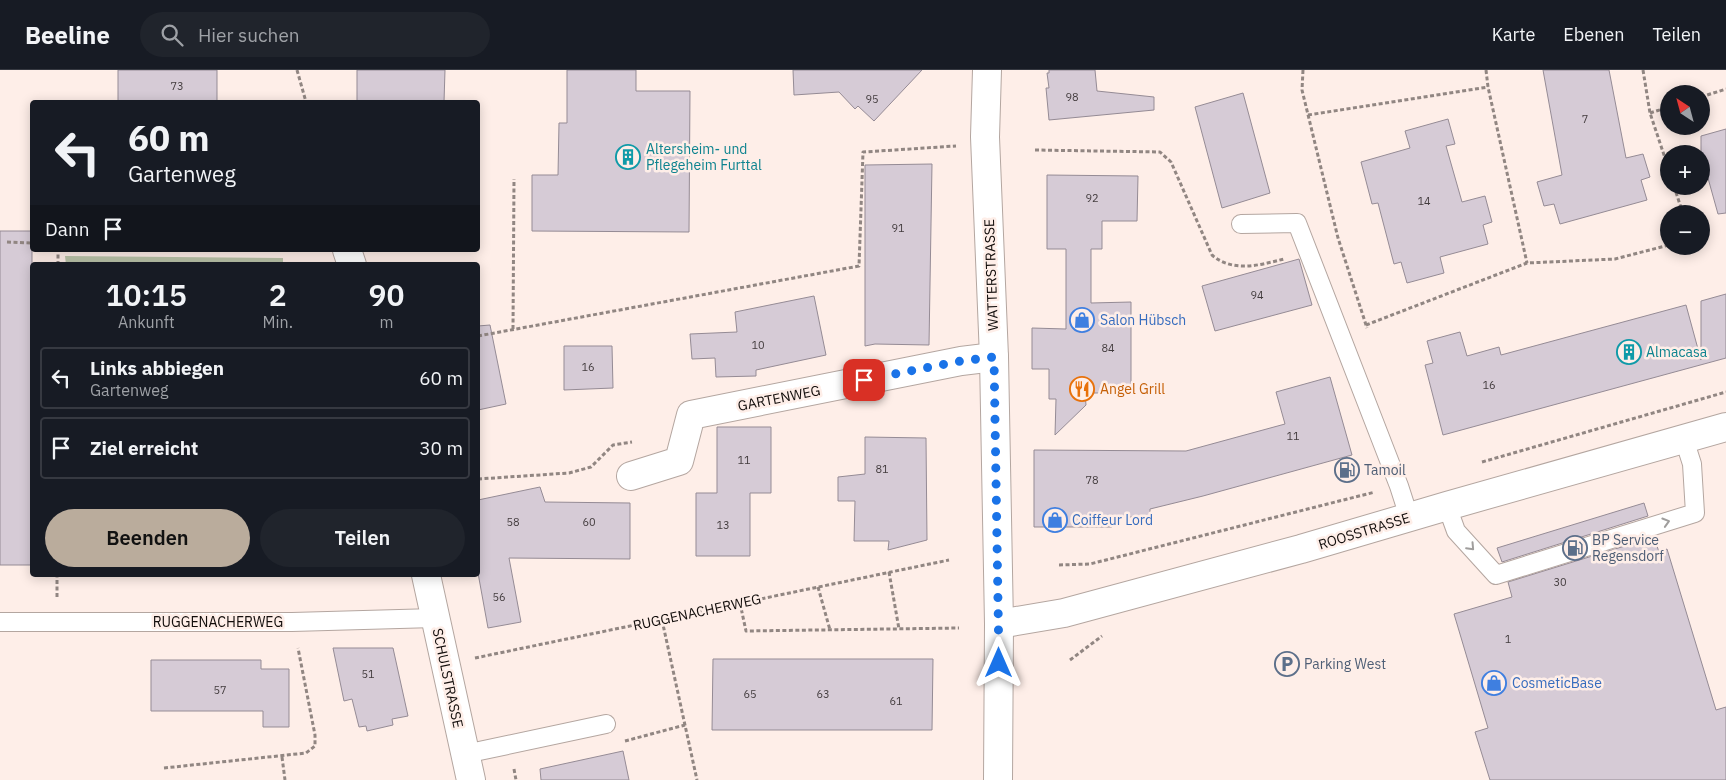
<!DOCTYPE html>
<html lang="de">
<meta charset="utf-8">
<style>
body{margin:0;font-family:"IBM Plex Sans",sans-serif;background:#20242c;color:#f1f3f6;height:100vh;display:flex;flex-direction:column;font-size:19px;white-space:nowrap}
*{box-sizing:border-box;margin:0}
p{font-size:16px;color:#9ea1a6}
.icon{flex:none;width:28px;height:28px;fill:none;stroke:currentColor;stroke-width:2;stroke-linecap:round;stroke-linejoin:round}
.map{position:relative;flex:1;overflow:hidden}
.panel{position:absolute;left:30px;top:192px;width:450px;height:315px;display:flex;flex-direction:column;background:#171b24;border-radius:5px;box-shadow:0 2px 12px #0003}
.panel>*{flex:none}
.hud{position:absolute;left:30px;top:30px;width:450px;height:152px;border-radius:5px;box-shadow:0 2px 12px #0003;background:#171b24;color:#f1f3f6;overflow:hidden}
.needle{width:32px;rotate:324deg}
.buttons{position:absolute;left:1660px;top:15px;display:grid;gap:10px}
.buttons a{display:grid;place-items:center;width:50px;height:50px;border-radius:50%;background:#171b24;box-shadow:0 2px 12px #0003;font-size:25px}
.pin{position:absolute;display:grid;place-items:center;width:42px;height:42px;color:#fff;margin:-21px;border-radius:10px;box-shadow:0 2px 8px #0006}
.me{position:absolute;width:55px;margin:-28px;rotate:0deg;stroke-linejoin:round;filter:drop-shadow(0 0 4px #0008)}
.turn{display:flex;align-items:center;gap:18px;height:105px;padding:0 15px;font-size:22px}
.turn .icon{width:65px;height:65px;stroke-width:2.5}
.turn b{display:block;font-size:35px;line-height:42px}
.then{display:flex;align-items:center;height:48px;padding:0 15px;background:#0003;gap:10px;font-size:19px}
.eta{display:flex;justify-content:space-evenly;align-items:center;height:85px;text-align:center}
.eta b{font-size:30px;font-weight:600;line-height:35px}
.cta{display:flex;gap:10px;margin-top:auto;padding:10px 15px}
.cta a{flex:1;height:58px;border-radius:30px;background:#baac9c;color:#111;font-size:20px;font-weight:600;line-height:58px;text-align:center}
.cta a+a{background:#20242c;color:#f1f3f6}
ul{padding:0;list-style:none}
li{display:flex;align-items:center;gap:15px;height:62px;margin:0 10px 8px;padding:0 5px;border:2px solid #363941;border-radius:5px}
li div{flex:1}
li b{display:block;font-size:19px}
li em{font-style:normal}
header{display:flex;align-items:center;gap:30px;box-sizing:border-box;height:70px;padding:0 25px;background:#171b24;border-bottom:1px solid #363941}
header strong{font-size:24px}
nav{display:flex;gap:28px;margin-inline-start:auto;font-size:18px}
.search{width:350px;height:45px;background:#20242c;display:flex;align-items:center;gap:12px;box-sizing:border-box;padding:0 18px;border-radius:28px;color:#9ea1a6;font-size:19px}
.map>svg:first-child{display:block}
</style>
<header>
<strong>Beeline</strong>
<div class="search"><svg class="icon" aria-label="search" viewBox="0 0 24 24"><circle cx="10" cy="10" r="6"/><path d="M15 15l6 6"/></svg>Hier suchen</div>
<nav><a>Karte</a><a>Ebenen</a><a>Teilen</a></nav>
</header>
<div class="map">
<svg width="1726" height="710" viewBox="0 0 1726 710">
<rect width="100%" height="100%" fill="#feeee8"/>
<polygon fill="#bac3a8" points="65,186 283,188 283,195 66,195"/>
<g fill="#d6cbd6" stroke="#958b95">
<rect x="118" y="0" width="99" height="32"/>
<polygon points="357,0 445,0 444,32 357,32"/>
<polygon points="567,0 636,0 636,21 690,21 689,162 532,161 532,105 558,105 559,53 567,53"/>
<polygon points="793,0 922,0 874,51 858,36 855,39 839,22 794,25"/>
<polygon points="1049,0 1095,0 1097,21 1154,27 1154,40 1049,50 1046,18 1049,18 1047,3 1049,3"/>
<polygon points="1543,0 1609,0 1626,88 1643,84 1650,107 1641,110 1647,130 1560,154 1554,134 1544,136 1537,112 1562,105"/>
<polygon points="1243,23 1270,123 1222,138 1195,37"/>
<polygon points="1448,49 1455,74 1446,76 1462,132 1485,126 1492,152 1483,155 1488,174 1440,187 1444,203 1407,213 1401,192 1394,194 1378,133 1372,134 1361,92 1410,78 1405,61"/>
<polygon points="1726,59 1726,143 1718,144 1701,83 1701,66"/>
<polygon points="932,94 929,275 875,274 865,276 865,95"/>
<polygon points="1047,105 1138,106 1137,151 1102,151 1102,179 1091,179 1091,233 1131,232 1131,323 1085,323 1086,335 1055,365 1056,329 1049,329 1049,299 1032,299 1032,258 1066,259 1066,179 1047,179"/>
<rect x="0" y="161" width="32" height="334"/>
<polygon points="1299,189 1312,235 1215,261 1202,216"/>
<polygon points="1726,224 1726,288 1443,365 1425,295 1433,293 1427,271 1460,262 1467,286 1499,277 1501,285 1686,235 1701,290 1701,231"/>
<polygon points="814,226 826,285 756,300 756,306 716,307 715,288 692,289 690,264 737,262 735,242"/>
<polygon points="490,255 506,334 478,340 478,256"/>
<polygon points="564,276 612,276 613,318 564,320"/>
<polygon points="1330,307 1352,385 1203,426 1150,439 1150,447 1112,447 1112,457 1034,457 1034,380 1186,381 1285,354 1276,322"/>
<polygon points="717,357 771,357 771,423 750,423 750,486 696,486 696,423 717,423"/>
<polygon points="865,367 926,368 927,470 888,480 889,471 854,471 855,431 838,431 838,407 865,404"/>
<polygon points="540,417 545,432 630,433 630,489 509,488 521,552 488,558 478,503 478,430"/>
<polygon points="1644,433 1648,446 1502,492 1497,478"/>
<polygon points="1654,467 1659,482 1667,479 1716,640 1726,637 1726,710 1490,710 1475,662 1488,658 1454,544 1512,527 1508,512"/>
<polygon points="333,578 393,578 408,646 392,649 393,655 367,661 366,656 359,657 352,629 344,631"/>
<polygon points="713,589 933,589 932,660 712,660"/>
<polygon points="151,590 261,590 261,599 289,599 289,657 263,657 263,641 151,641"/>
<polygon points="623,681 629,710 541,710 540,699"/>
</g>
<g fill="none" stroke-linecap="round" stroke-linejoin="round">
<defs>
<g id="service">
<polyline points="1241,154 1297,153 1399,416 1409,447"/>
<polyline points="1447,436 1456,461 1496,505 1695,443 1692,394 1684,369"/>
<polyline points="0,552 292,552 435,548"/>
<polyline points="465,684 606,654"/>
</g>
<g id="minor">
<polyline points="987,0 985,67 994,287 999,554 998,710"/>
<polyline points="347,180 352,195"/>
<polyline points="631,406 679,391 691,345 961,291 994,287"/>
<polyline points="426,505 471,710"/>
<polyline points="999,554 1064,543 1301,479 1447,436 1726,357"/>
</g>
</defs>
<use href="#service" stroke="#b4a6a0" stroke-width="20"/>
<use href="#minor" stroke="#b4a6a0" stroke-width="30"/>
<g stroke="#918682" stroke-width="3" stroke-dasharray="4 2.5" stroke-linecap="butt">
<polyline points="297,0 306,32"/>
<polyline points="1303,0 1302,20 1338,168 1367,258"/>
<polyline points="1486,0 1488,17 1527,193"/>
<polyline points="1643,0 1650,43 1669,100"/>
<polyline points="1701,27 1726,19"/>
<polyline points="1650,43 1669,37"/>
<polyline points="1308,45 1488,17"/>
<path d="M1035 80 1160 82 1171 92 1212 185C1233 203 1260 195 1284 189"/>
<polyline points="1674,116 1683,144"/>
<polyline points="7,172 32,173"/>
<polyline points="58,195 58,180"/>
<polyline points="1366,255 1527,193 1615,189 1669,175"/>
<polyline points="513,259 514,109"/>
<polyline points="478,266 859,196 863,82 956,76"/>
<polyline points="1482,392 1726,322"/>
<polyline points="478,409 569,403 591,397 613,375 632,372"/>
<polyline points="1059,495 1090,494 1375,422"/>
<polyline points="889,502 899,559"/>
<polyline points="818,517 830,560"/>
<polyline points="57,527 57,505"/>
<polyline points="740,533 746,561 959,558"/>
<polyline points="662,550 697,710"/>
<polyline points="475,588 949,490"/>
<polyline points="1070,590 1102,566"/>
<polyline points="625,671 685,655"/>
<polyline points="282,687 285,710"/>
<polyline points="164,698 306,683 315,676 315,665 298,578"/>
<polyline points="514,699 516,710"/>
</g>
<use href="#service" stroke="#fff" stroke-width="18"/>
<use href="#minor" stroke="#fff" stroke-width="28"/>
</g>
<defs><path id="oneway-chevron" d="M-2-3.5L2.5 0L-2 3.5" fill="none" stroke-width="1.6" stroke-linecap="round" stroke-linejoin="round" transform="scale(1.25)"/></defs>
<g stroke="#a09e9d">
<use href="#oneway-chevron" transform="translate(1666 452) rotate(-17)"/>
<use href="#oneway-chevron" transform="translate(1471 477) rotate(47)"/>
</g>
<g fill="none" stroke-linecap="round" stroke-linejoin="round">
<polyline stroke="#1a73e8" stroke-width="9" stroke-dasharray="0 16.2" points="864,310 961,291 994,287 999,593"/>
</g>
<defs>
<symbol id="building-ring" viewBox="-11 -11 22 22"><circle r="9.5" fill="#feeee8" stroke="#0f9aa8" stroke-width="1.5"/><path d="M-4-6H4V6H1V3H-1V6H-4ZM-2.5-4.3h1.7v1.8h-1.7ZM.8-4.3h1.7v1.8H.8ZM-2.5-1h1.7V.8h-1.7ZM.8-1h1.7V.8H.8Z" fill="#0f9aa8"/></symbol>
<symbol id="shop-ring" viewBox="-11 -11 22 22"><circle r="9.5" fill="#feeee8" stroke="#3f7fe0" stroke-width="1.5"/><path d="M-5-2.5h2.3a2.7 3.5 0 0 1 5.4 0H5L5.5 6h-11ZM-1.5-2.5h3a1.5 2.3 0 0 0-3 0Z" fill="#3f7fe0"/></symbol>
<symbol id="restaurant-ring" viewBox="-11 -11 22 22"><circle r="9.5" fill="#feeee8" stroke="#e8710a" stroke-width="1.5"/><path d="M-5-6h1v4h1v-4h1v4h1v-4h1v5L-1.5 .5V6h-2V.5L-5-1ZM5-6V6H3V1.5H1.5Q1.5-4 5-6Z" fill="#e8710a"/></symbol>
<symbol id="fuel-ring" viewBox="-11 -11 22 22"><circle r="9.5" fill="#feeee8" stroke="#5c6f8a" stroke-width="1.5"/><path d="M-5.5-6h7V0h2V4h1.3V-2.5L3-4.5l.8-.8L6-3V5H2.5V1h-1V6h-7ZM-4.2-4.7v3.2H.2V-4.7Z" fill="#5c6f8a"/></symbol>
<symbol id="parking-ring" viewBox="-11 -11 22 22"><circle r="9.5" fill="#feeee8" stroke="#5c6f8a" stroke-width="1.5"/><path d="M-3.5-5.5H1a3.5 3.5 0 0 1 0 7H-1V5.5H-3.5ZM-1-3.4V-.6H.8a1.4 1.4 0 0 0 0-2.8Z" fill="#5c6f8a"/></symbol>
</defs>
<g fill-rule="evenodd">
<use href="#building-ring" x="614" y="73" width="28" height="28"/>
<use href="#shop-ring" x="1068" y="236" width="28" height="28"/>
<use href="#building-ring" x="1615" y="268" width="28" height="28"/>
<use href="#restaurant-ring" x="1068" y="305" width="28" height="28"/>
<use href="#fuel-ring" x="1333" y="386" width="28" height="28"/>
<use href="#shop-ring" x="1041" y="436" width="28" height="28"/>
<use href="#fuel-ring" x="1561" y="464" width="28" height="28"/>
<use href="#parking-ring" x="1273" y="580" width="28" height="28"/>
<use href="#shop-ring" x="1480" y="599" width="28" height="28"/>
</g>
<g text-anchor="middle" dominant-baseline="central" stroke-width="5" stroke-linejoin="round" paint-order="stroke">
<g font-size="11" fill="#433c3e">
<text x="177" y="16">73</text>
<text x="1072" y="27">98</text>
<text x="872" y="29">95</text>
<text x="1585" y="49">7</text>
<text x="1092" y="128">92</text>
<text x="1424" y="131">14</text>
<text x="898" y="158">91</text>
<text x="1257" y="225">94</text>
<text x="758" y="275">10</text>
<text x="1108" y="278">84</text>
<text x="588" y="297">16</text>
<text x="1489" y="315">16</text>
<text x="1293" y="366">11</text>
<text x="744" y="390">11</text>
<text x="882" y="399">81</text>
<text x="1092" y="410">78</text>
<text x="513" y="452">58</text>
<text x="589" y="452">60</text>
<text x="723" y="455">13</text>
<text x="1560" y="512">30</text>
<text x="499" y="527">56</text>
<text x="1508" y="569">1</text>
<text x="368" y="604">51</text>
<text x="220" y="620">57</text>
<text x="750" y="624">65</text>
<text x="823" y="624">63</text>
<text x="896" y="631">61</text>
</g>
<g font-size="14" fill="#0d838f" stroke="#feeee8" text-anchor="start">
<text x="646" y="79">Altersheim- und<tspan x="646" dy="16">Pflegeheim Furttal</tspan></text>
<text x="1646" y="282">Almacasa</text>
</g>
<g font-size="14" fill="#120d0b" stroke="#feeee8">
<text transform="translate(991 205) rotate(-92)">WATTERSTRASSE</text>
<text transform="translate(779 328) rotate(-11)">GARTENWEG</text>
<text transform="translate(1364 461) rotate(-17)">ROOSSTRASSE</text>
<text transform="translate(697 542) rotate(-12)">RUGGENACHERWEG</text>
<text x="218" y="552">RUGGENACHERWEG</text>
<text transform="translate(448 608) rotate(78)">SCHULSTRASSE</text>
</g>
<g font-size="14" fill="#366cbe" stroke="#feeee8" text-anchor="start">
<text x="1100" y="250">Salon Hübsch</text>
<text x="1072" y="450">Coiffeur Lord</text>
<text x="1512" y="613">CosmeticBase</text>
</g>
<g font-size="14" fill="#c56008" stroke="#feeee8" text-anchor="start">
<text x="1100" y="319">Angel Grill</text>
</g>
<g font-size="14" fill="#4e5e75" stroke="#feeee8" text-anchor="start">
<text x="1364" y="400">Tamoil</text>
<text x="1592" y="470">BP Service<tspan x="1592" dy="16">Regensdorf</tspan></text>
<text x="1304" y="594">Parking West</text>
</g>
</g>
</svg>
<div class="buttons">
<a><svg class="needle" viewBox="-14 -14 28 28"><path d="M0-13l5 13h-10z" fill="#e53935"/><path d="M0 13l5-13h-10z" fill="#9ea1a6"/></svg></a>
<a>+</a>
<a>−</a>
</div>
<div class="pin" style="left:864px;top:310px;background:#d93025"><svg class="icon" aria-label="arrive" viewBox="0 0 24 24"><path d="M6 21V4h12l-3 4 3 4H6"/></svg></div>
<svg class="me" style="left:999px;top:593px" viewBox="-20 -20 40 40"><path d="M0-17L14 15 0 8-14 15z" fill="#1a73e8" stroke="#fff" stroke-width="4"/></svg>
<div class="hud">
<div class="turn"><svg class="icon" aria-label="left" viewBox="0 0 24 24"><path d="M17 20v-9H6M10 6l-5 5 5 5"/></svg><div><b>60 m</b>Gartenweg</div></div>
<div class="then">Dann<svg class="icon" aria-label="arrive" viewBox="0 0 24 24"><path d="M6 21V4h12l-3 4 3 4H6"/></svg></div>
</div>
<section class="panel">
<div class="eta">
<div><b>10:15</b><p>Ankunft</p></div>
<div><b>2</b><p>Min.</p></div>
<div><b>90</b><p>m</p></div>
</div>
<ul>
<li><svg class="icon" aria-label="left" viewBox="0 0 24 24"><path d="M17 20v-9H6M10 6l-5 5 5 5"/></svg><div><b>Links abbiegen</b><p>Gartenweg</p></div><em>60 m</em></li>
<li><svg class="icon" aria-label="arrive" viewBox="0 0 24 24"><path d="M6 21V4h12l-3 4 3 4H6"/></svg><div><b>Ziel erreicht</b></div><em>30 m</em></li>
</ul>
<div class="cta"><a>Beenden</a><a>Teilen</a></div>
</section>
</div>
